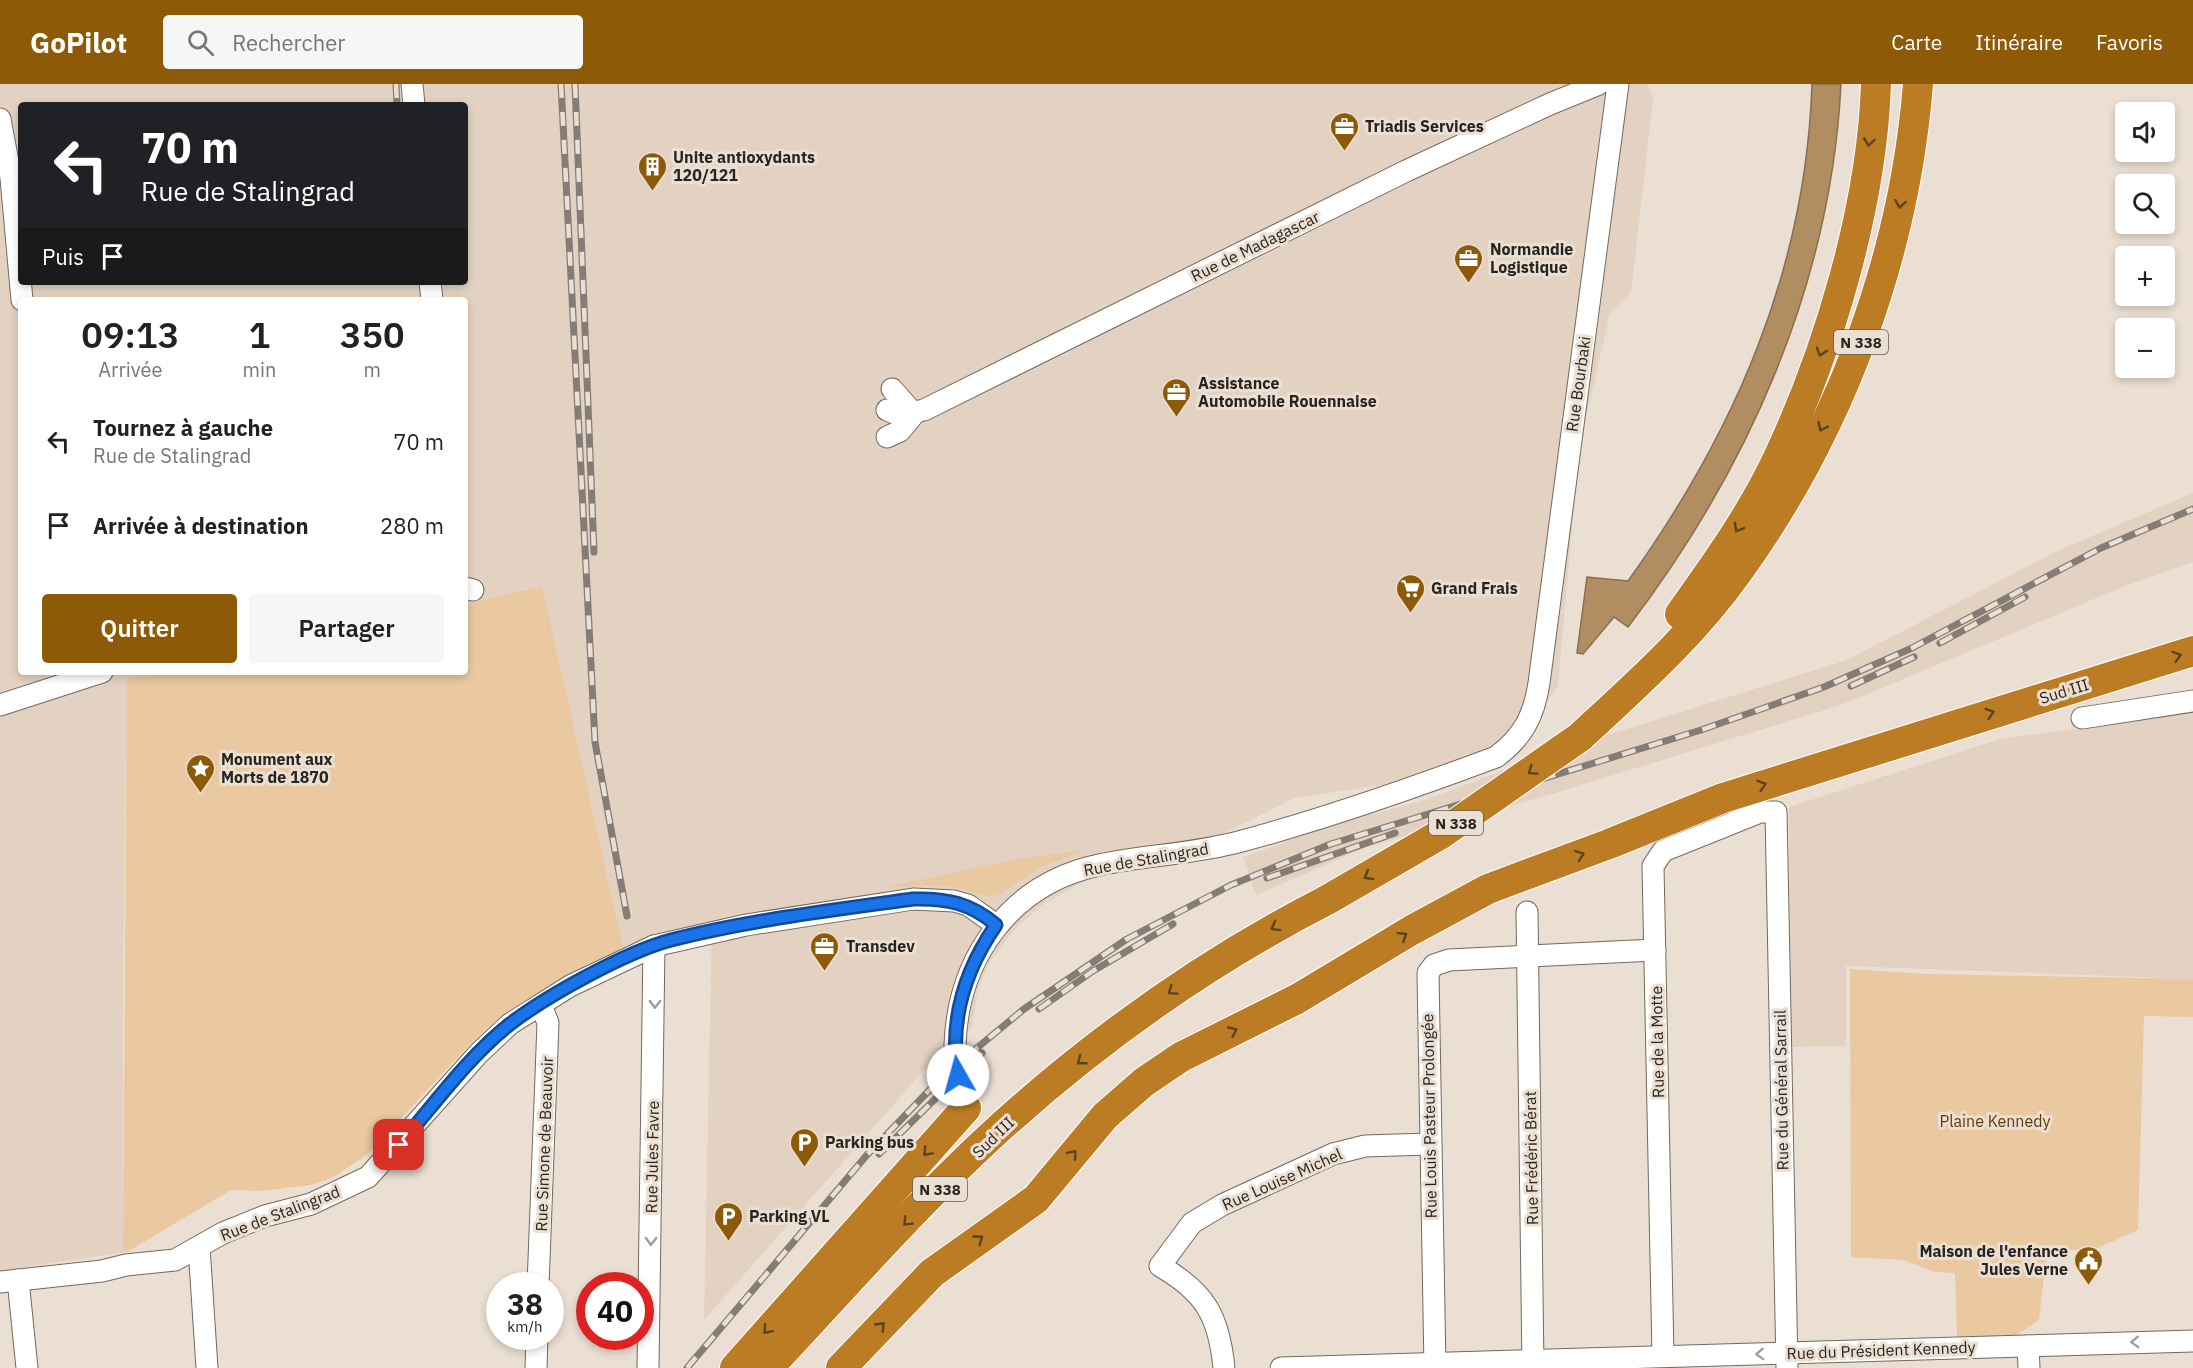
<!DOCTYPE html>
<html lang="fr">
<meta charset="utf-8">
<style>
body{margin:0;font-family:"IBM Plex Sans",sans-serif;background:#f6f6f6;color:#222;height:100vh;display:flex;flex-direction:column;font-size:22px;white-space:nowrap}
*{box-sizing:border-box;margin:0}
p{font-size:20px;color:#767676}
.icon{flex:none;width:33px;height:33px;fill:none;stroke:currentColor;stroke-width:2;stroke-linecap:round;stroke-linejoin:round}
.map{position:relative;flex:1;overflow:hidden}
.details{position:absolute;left:18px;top:213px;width:450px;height:378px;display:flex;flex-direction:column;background:#fff;border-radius:6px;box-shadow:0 3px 9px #0003}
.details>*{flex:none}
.guide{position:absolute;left:18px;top:18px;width:450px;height:183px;border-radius:6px;box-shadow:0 3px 9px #0003;background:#202124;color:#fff;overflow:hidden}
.fabs{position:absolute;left:2115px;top:18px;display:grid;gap:12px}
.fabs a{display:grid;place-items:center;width:60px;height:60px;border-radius:6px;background:#fff;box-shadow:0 3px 9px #0003;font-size:30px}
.speed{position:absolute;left:486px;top:1188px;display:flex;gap:12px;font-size:30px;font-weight:700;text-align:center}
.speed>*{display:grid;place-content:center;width:78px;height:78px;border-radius:50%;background:#fff;box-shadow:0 3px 9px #0003;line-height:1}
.speed small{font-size:15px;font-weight:400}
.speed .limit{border:9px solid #d22;background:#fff;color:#111}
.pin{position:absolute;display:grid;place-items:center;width:51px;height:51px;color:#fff;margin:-26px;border-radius:12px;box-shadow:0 3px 9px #0006}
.me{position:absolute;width:66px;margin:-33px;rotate:353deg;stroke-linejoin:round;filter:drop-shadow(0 0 4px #0008)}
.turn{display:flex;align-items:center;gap:21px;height:126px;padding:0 24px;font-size:27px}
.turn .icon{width:78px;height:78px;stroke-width:2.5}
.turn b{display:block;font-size:42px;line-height:51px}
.then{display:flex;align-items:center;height:57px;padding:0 24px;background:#0003;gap:12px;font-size:22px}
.eta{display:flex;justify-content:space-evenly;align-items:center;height:102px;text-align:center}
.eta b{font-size:36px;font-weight:600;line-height:42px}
.cta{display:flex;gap:12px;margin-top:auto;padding:12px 24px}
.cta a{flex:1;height:69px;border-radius:6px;background:#8d5a07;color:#fff;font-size:24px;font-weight:600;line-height:69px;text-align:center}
.cta a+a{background:#f6f6f6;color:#222}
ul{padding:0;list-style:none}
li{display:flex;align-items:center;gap:18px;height:84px;padding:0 24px}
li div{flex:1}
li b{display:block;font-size:22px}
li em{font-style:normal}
header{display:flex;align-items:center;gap:36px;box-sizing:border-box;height:84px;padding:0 30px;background:#8d5a07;color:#fff}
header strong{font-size:28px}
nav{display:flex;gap:33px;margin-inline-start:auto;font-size:21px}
.search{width:420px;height:54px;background:#f6f6f6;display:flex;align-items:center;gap:15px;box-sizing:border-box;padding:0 21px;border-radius:6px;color:#767676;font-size:22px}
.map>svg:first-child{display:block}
</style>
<header>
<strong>GoPilot</strong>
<div class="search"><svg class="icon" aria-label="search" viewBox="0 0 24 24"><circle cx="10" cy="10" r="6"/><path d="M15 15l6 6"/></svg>Rechercher</div>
<nav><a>Carte</a><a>Itinéraire</a><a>Favoris</a></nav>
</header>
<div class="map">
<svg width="2193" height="1284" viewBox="0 0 2193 1284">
<rect width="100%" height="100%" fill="#ebdfd3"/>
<g fill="#e3d2c1" fill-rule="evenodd">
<path d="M0 0H1648L1653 16 1631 208 1610 229 1579 364 1558 602 1523 648 1485 686 1294 714 1163 780 1113 789 1083 798 1045 819 1017 843 988 880 977 910 972 944 925 985 704 1236 712 838 662 848 623 863 541 502 465 520V216H21V588H158L127 595 123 903V1166L127 1168 0 1187ZM21 21H465V198H21Z"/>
<polygon points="2193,409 2193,478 2125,502 1841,621 1555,709 1367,763 1256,811 1243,773 1339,739 1425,716 1547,670 1847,576 2057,467"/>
<polygon points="2193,629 2193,895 1846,882 1846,962 1790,963 1789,723 2000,655"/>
</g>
<g fill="#eac8a0">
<polygon points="542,502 623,863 499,934 469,961 368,1070 332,1094 311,1101 263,1107 231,1106 127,1168 123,1166 127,595 158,588 465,588 465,520"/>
<polygon points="1085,766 1041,783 999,811 987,812 948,802 922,801 886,803 1018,775"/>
<polygon points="1850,885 1927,890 2193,895 2193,933 2144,932 2138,1146 2093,1166 2072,1166 2046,1175 2039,1236 2017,1251 1957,1253 1955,1189 1935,1188 1904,1176 1851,1173"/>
</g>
<path fill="#b18d62" stroke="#886e4e" stroke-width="1.5" d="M1812 0H1841C1831 200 1748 386 1628 543L1614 533 1583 570 1577 569 1587 493 1628 497C1735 348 1806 185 1812 0Z"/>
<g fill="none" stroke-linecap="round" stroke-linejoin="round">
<defs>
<g id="minor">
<polyline points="412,0 414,21"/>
<polyline points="0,35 11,94 22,216"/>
<polyline points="430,198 432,216"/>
<polyline points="892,305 914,330"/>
<polyline points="887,326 899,331 924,326 1406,87 1550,20 1599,0"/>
<polyline points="887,353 900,347 914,330"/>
<polyline points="465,504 473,506"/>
<polyline points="0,621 102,588"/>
<polyline points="2082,634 2193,617"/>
<polyline points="1527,828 1533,1284"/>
<path d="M955 961C958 874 1010 800 1099 781 1146 771 1195 770 1242 757 1328 734 1413 704 1496 673 1523 653 1534 632 1539 599L1618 0"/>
<polyline points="199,1163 207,1284"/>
<polyline points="18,1196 27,1284"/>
<polyline points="0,1198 102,1187 126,1181 175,1176 223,1149 265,1132 311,1120 368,1093 479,969 510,940 570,902 654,862 746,841 913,815 954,817 968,821 996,841"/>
<polyline points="538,1202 548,939 541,921"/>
<polyline points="2028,1262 2029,1284"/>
<polyline points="1663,1272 1653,782 1663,767 1760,728 1776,728 1787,1284"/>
<polyline points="536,1284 537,1252"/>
<polyline points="648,1284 654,862"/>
<path d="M1224 1284C1219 1232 1205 1208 1160 1182L1192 1139 1222 1121 1333 1070 1365 1062 1429 1060"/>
<polyline points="1281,1284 2193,1257"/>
<polyline points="1435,1284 1428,889 1434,881 1449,876 1655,866"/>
</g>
<g id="highway">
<path d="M1680 530C1715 481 1751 431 1777 376 1829 266 1872 122 1876 0"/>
<path d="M1580 653C1635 602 1693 551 1737 489 1840 347 1904 174 1918 0"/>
<polyline points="735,1284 966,1024"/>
<path d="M768 1284C845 1202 920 1116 1004 1040 1102 952 1210 876 1327 816"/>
<polyline points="841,1284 932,1189 1036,1115 1105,1032 1144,998 1181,973 1297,915 1412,846 1488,805 1609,760 1723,714 2193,567"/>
</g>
</defs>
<use href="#minor" stroke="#73695e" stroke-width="23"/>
<use href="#highway" stroke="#fff" stroke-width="32"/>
<use href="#minor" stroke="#fff" stroke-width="21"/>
<use href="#highway" stroke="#bb7c23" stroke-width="30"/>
<defs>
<g id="rail">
<polyline points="396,0 397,21"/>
<polyline points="561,0 595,658 627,832"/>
<polyline points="575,0 594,468"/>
<polyline points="1940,559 2025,513"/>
<polyline points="1851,602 1914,573"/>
<polyline points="1267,794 1395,749"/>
<polyline points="1039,925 1093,887 1173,840"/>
<polyline points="879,1070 982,969"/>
<polyline points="687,1284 866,1072 943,992 1024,925 1127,855 1231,801 1331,760 1701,646 1824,603 1912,564 2101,464 2193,425"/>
</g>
</defs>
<use href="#rail" stroke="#857d75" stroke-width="7"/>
<use href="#rail" stroke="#ebdfd3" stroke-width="4.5" stroke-dasharray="14" stroke-linecap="butt"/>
<defs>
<polyline id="minor-bridge" points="955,961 961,1004"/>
<polyline id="highway-bridge" points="1327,816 1441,750 1580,653"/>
</defs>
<use href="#minor-bridge" stroke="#73695e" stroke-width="23" stroke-linecap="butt"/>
<use href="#highway-bridge" stroke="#fff" stroke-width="32" stroke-linecap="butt"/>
<use href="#minor-bridge" stroke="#fff" stroke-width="21"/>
<use href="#highway-bridge" stroke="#bb7c23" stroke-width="30"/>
</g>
<defs><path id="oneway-chevron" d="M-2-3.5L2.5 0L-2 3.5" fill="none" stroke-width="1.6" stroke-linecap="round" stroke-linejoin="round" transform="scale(1.5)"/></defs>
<g stroke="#5b4320">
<use href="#oneway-chevron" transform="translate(1869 58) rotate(98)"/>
<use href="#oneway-chevron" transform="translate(1900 120) rotate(101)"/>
<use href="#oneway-chevron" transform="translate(1821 268) rotate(107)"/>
<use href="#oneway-chevron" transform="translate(1822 343) rotate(115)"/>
<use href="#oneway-chevron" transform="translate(1738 444) rotate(120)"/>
<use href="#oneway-chevron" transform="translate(2177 572) rotate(-17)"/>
<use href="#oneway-chevron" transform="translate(1990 629) rotate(-17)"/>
<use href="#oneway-chevron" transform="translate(1532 687) rotate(145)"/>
<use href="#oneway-chevron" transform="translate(1762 701) rotate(-17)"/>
<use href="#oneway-chevron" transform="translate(1580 771) rotate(-20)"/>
<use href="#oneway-chevron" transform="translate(1368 792) rotate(150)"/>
<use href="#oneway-chevron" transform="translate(1275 843) rotate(151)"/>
<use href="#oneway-chevron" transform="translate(1403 852) rotate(-32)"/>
<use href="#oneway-chevron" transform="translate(1172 907) rotate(145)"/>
<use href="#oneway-chevron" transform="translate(1233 947) rotate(-25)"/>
<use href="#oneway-chevron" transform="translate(1081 977) rotate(142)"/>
<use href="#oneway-chevron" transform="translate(927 1068) rotate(133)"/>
<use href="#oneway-chevron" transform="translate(1073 1070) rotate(-50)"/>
<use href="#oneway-chevron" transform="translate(907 1138) rotate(135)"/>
<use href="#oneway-chevron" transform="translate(979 1155) rotate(-36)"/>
<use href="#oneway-chevron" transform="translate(881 1242) rotate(-46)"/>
<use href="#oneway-chevron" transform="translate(767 1246) rotate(131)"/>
</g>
<g stroke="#9e9c9a">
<use href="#oneway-chevron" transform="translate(655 920) rotate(91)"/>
<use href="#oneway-chevron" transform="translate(651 1157) rotate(91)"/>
<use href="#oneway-chevron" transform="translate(2135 1258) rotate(178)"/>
<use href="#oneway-chevron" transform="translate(1760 1270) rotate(178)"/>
</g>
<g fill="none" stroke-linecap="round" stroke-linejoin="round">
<defs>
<path id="route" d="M399 1061C434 1021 468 973 510 940 548 911 626 868 671 856 750 836 833 826 913 815 946 814 971 819 996 841 965 886 949 936 958 991"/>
</defs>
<use href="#route" stroke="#114b97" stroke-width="15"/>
<use href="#route" stroke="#1a73e8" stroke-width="10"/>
</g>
<defs>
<symbol id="office-pin" viewBox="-11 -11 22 30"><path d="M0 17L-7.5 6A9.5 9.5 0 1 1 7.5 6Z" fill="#8d5a07" stroke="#ebdfd3"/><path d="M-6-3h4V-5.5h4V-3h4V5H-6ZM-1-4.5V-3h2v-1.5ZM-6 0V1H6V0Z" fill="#fff"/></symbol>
<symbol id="building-pin" viewBox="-11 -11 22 30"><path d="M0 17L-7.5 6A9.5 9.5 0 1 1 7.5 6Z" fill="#8d5a07" stroke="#ebdfd3"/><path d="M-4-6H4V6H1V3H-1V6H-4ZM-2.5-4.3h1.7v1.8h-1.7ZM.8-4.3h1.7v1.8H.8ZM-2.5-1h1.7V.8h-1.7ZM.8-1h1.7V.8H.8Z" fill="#fff"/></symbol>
<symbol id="supermarket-pin" viewBox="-11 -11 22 30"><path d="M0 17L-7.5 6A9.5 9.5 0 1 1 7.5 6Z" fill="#8d5a07" stroke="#ebdfd3"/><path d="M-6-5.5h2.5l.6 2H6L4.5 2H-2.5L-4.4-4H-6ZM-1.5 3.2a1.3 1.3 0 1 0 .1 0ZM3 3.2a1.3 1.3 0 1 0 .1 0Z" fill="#fff"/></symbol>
<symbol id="sight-pin" viewBox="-11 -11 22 30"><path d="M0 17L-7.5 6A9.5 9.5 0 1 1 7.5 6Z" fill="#8d5a07" stroke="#ebdfd3"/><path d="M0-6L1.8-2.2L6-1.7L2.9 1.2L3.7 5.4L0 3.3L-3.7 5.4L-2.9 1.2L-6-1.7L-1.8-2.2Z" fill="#fff"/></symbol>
<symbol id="parking-pin" viewBox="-11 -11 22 30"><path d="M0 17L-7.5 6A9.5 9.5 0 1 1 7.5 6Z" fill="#8d5a07" stroke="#ebdfd3"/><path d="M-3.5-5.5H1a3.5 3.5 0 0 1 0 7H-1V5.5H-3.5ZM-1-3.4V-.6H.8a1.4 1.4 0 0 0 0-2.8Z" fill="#fff"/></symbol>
<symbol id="civic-pin" viewBox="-11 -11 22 30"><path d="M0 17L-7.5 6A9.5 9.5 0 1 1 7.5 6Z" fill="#8d5a07" stroke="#ebdfd3"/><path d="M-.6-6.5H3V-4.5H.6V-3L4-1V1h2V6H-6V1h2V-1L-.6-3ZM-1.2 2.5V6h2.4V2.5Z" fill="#fff"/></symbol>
</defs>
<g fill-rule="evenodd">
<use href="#office-pin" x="1328" y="26" width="33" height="45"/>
<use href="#building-pin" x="636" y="66" width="33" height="45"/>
<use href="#office-pin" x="1452" y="158" width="33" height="45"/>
<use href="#office-pin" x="1160" y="292" width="33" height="45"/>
<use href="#supermarket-pin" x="1394" y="488" width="33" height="45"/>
<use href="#sight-pin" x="184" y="668" width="33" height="45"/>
<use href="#office-pin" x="808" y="846" width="33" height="45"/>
<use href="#parking-pin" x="788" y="1042" width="33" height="45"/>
<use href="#parking-pin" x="712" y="1116" width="33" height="45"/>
<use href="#civic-pin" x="2072" y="1160" width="33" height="45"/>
</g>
<g text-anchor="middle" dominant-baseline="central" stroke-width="6" stroke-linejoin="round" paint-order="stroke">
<g fill="#ebdfd3" stroke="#625c55" stroke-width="1.5">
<rect x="1834" y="246" width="54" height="24" rx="4.5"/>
<rect x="1429" y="727" width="54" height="24" rx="4.5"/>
<rect x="913" y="1093" width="54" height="24" rx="4.5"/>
</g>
<g font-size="15" font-weight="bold" fill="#28241f">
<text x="1861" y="258">N 338</text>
<text x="1456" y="739">N 338</text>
<text x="940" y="1105">N 338</text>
</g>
<g font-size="16" font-weight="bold" fill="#28241f" stroke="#ebdfd3" text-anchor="start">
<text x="1365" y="42">Triadis Services</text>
<text x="673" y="73">Unite antioxydants<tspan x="673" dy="18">120/121</tspan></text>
<text x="1490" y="165">Normandie<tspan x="1490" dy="18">Logistique</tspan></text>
<text x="1198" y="299">Assistance<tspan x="1198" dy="18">Automobile Rouennaise</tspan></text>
<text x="1431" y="504">Grand Frais</text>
<text x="221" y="675">Monument aux<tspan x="221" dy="18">Morts de 1870</tspan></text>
<text x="846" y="862">Transdev</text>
<text x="825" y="1058">Parking bus</text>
<text x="749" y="1132">Parking VL</text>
<text x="2068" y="1167" text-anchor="end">Maison de l'enfance<tspan x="2068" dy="18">Jules Verne</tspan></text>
</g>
<g font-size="16" fill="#28241f" stroke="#ebdfd3">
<text transform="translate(1255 162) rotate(-26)">Rue de Madagascar</text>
<text transform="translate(1578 300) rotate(-82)">Rue Bourbaki</text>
<text transform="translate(2064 607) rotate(-17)">Sud III</text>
<text transform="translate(1146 775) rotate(-10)">Rue de Stalingrad</text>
<text transform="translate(1657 958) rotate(-91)">Rue de la Motte</text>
<text transform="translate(1781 1006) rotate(-91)">Rue du Général Sarrail</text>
<text transform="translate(1429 1032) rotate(-91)">Rue Louis Pasteur Prolongée</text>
<text transform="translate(993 1053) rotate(-44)">Sud III</text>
<text transform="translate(544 1060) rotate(-88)">Rue Simone de Beauvoir</text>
<text transform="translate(652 1073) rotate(-89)">Rue Jules Favre</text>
<text transform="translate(1531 1074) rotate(-91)">Rue Frédéric Bérat</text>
<text transform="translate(1282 1095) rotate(-24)">Rue Louise Michel</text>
<text transform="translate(280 1129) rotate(-21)">Rue de Stalingrad</text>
<text transform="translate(1881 1266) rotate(-2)">Rue du Président Kennedy</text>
</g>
<g font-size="16" fill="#623d04" stroke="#ebdfd3">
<text x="1995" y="1037">Plaine Kennedy</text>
</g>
</g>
</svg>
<div class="fabs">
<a><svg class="icon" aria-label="sound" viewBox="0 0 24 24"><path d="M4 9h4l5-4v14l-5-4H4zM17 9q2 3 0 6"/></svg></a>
<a><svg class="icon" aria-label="search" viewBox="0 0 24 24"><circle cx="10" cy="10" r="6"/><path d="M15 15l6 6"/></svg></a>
<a>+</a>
<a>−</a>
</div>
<div class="speed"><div>38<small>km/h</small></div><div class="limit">40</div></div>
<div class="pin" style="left:399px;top:1061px;background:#d93025"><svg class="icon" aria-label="arrive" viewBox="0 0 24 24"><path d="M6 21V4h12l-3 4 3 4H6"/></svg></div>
<svg class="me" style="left:958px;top:991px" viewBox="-20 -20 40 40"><circle r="19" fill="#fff"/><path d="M0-13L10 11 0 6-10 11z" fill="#1a73e8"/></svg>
<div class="guide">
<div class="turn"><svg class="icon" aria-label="left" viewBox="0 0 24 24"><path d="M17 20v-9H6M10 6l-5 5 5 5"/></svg><div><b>70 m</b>Rue de Stalingrad</div></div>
<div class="then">Puis<svg class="icon" aria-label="arrive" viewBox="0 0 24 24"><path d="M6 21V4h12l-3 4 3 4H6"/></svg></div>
</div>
<section class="details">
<div class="eta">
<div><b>09:13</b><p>Arrivée</p></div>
<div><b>1</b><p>min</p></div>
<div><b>350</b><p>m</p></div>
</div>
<ul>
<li><svg class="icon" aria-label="left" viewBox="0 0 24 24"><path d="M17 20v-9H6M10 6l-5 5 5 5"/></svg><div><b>Tournez à gauche</b><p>Rue de Stalingrad</p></div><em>70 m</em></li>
<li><svg class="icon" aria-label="arrive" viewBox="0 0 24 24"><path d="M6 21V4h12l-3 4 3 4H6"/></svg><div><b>Arrivée à destination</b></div><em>280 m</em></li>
</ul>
<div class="cta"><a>Quitter</a><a>Partager</a></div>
</section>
</div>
